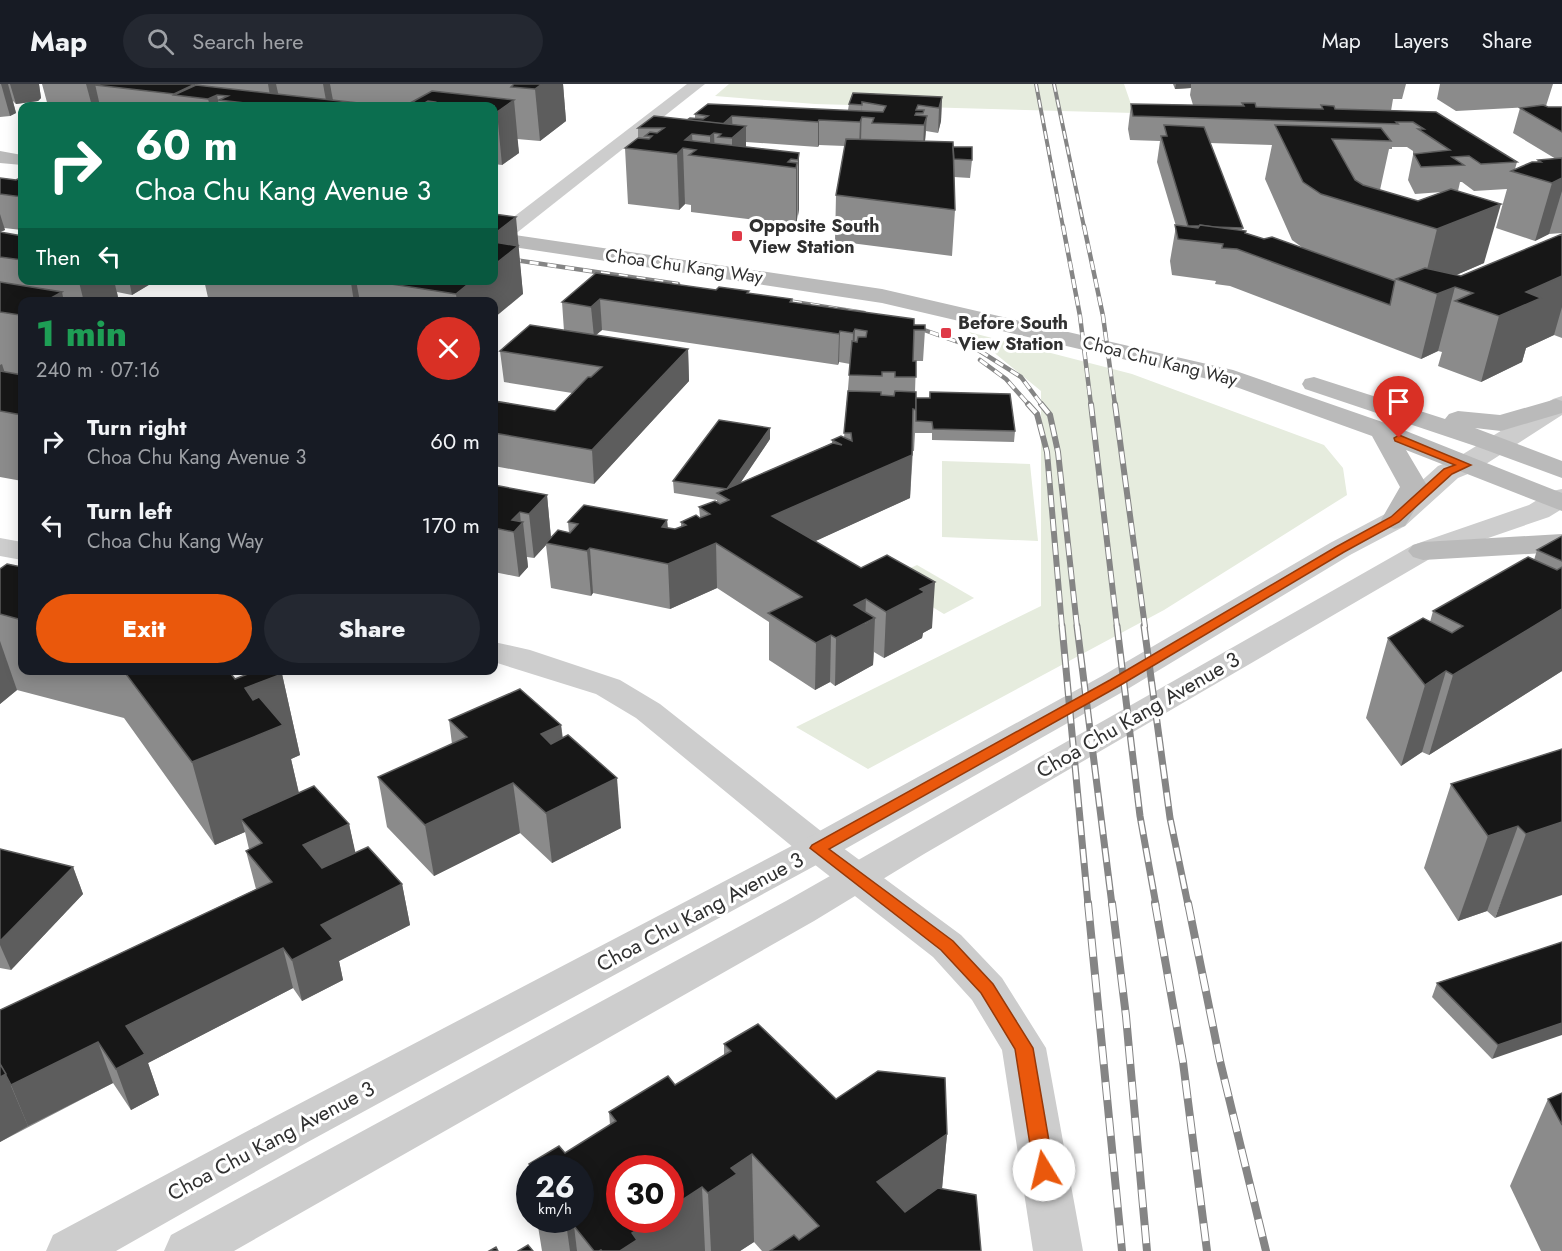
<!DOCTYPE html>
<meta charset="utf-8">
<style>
body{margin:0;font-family:Jost,sans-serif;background:#242831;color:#f1f3f6;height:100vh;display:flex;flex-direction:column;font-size:22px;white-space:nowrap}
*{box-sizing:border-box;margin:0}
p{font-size:20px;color:#9ea1a6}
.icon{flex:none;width:33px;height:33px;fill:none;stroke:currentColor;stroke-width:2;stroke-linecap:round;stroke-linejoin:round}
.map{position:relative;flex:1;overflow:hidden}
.drawer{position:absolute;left:18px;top:213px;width:480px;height:378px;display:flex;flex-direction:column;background:#171b24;border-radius:12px;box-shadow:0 3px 15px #0003}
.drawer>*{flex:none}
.hud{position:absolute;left:18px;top:18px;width:480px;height:183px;border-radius:12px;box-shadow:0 3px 15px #0003;background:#0b6e4f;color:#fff;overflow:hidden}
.speed{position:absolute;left:516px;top:1071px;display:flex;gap:12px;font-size:30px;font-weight:700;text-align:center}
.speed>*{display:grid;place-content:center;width:78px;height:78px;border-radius:50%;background:#171b24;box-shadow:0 3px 15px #0003;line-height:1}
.speed small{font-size:15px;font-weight:400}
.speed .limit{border:9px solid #d22;background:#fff;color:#111}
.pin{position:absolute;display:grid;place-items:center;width:51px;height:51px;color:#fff;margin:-62px -26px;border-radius:50% 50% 50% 0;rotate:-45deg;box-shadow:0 0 6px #0007}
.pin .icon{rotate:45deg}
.me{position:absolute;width:66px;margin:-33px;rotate:351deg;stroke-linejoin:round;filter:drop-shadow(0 0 4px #0008)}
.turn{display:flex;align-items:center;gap:21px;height:126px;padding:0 18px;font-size:27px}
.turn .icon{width:78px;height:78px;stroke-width:2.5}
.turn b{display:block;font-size:42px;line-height:51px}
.then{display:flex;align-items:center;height:57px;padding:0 18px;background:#0003;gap:12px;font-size:22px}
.round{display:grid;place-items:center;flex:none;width:63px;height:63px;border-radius:32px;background:#242831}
.headline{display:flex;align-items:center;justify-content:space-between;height:102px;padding:0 18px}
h1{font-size:36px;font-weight:800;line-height:45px;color:#1e9e55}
.action{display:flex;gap:12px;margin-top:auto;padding:12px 18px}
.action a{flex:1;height:69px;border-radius:36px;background:#ea580c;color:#fff;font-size:24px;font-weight:800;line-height:69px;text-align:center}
.action a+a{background:#242831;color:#f1f3f6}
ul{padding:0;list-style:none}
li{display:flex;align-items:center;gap:18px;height:84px;padding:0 18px}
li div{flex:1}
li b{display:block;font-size:22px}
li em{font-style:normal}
header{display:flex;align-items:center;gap:36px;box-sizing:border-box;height:84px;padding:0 30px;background:#171b24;border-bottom:2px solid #363941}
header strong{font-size:28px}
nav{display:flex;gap:33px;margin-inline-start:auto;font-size:21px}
.search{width:420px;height:54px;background:#242831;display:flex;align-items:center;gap:15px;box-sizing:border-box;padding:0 21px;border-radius:33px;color:#9ea1a6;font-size:22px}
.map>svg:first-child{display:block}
</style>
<header>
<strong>Map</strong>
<div class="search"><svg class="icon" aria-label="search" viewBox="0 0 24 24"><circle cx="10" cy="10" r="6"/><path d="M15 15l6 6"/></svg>Search here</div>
<nav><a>Map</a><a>Layers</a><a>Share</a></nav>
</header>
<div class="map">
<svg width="1562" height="1167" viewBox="0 0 1562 1167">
<rect width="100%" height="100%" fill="#fff"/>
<g fill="#e6ecde">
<polygon points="729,0 1124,0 1134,29 815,20 715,12"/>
<polygon points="969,248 1132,290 1324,361 1343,384 1347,411 1164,526 868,685 796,643 1041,522 1041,307"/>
<polygon points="942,377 1030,380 1038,457 942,453"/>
<polygon points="917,481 974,514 944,530 886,495"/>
</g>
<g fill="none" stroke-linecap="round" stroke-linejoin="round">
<g fill="#cdcdcd" fill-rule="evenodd">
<polygon points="687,0 705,0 504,159 494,160 494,148"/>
<polygon points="0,454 22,458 22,476 0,472"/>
<polygon points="494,558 530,566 620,596 660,620 831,755 961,851 1002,894 1046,964 1083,1167 1033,1167 1002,966 972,916 933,873 805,773 636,634 596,610 494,578"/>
</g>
<g fill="#cdcdcd" fill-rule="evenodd">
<polygon points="1562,312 1562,331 1475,387 1458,394 1405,442 1350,471 1126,606 831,773 306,1059 116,1167 46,1167 53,1151 274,1033 805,755 1102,592 1330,459 1385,430 1438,382 1455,375 1553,315"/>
<polygon points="1562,405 1562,425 1549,433 1433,473 924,770 814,837 234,1167 164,1167 171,1151 786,817 1413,461 1529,421 1552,407"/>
</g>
<g fill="#bababa" fill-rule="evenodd">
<polygon points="0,67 22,71 22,81 0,79"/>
<polygon points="494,148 882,205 1233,286 1391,341 1562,409 1562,427 1406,366 1428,403 1405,442 1395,445 1385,442 1381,436 1400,403 1372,352 1225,299 882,219 494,160"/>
<polygon points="1314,293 1445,335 1449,330 1458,327 1500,331 1556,315 1562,317 1562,329 1501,347 1475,344 1562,377 1562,394 1475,362 1305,305 1302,300 1305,295"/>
<polygon points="1562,450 1562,468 1423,476 1413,473 1408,467 1413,461 1423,458"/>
</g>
<defs>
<g id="rail-far4">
<polyline points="1036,0 1063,143"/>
<polyline points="1054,0 1084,143"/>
</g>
<g id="rail-far3">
<polyline points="1063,142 1080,232 1091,321"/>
<polyline points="1084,142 1103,232 1115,321"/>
<polyline points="494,173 678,200"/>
<polyline points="775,215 864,229"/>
<polyline points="896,236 975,264 1021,293 1042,321"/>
<polyline points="980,276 1006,295 1029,321"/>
</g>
<g id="rail-far2">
<polyline points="1028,320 1037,330 1047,368 1062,543"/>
<polyline points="1041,320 1050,331 1058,368 1077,543"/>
<polyline points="1091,320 1117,543"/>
<polyline points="1115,320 1145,543"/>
</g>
<g id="rail-far1">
<polyline points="1062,542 1088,821"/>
<polyline points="1077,542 1112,821"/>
<polyline points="1117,542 1140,732 1156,821"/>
<polyline points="1144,542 1170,734 1188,821"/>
</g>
<g id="rail">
<polyline points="1088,819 1122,1167"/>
<polyline points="1112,819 1126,932 1147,1167"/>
<polyline points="1155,819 1183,978 1207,1167"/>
<polyline points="1188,819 1220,977 1266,1167"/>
</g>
</defs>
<use href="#rail-far4" stroke="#858585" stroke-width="4"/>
<use href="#rail-far3" stroke="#858585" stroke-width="4.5"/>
<use href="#rail-far2" stroke="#858585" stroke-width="6"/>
<use href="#rail-far1" stroke="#858585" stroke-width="7"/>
<use href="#rail" stroke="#858585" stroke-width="8"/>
<use href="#rail-far4" stroke="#fff" stroke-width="2" stroke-dasharray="8" stroke-linecap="butt"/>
<use href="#rail-far3" stroke="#fff" stroke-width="3" stroke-dasharray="9" stroke-linecap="butt"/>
<use href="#rail-far2" stroke="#fff" stroke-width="4" stroke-dasharray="12" stroke-linecap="butt"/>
<use href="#rail-far1" stroke="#fff" stroke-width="4.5" stroke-dasharray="14" stroke-linecap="butt"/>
<use href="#rail" stroke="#fff" stroke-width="6" stroke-dasharray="18" stroke-linecap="butt"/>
</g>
<g fill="#8b8b8b" fill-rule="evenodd">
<polygon points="0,0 39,0 41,14 38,17 16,20 13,17 16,29 10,32 0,33"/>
<polygon points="42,0 563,0 566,37 540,57 517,55 519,69 502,81 494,80 494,22 48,22"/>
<path d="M1173 0H1406L1402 15H1393L1391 27 1517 78 1515 85 1537 78 1538 76 1556 75 1513 49 1520 24 1530 23 1456 27 1437 15 1440 0H1553L1546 22H1545L1548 23H1562V149L1549 150 1535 157 1496 144 1507 105 1474 107 1462 98H1460L1458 107 1484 179 1456 191 1461 192 1562 150V254L1554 251 1526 264 1522 278 1481 298 1438 282 1442 268 1438 267 1421 275 1230 202 1215 200 1216 197 1172 191 1170 177 1176 142 1157 78 1160 57 1130 56 1128 45 1131 20 1193 21 1190 11 1191 4 1175 5ZM1210 59 1272 61 1265 95 1292 156 1303 164 1264 155 1246 149V147L1242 146 1243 144ZM1392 63H1407L1413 67V71L1408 96 1415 110 1442 108 1418 117 1380 106 1389 65H1392Z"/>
<polygon points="853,9 942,13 941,37 938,49 926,47 925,58 953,63 972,76 970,94 954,93 955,126 952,172 835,157 836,111 845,62 819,61 818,63 746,58 746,63 799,69 799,125 796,141 691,128 691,121 685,120 679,126 628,120 625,64 638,54 638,44 695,35 695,30 848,26 849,20"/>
<polygon points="22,93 22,146 4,144 5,146 0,148 22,152 22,196 157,196 132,211 117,208 119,218 22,218 22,397 0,393 0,94 16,96"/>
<polygon points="494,130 519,161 518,162 523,210 494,218 209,218 204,196 494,196"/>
<polygon points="716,206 792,215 792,218 914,241 925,246 923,277 916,277 915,308 916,314 929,314 930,308 1015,347 1014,358 932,356 932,349 915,349 914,367 913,367 910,414 815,457 932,544 923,549 922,554 884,574 874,568 873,581 835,602 830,598 815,606 769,576 769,538 717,504 670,525 593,509 591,512 551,504 546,461 534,474 527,473 528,483 519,493 494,488 494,401 547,411 551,453 569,449 568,438 667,436 668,444 675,445 681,443 681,438 700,433 699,423 717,418 717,416 674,409 673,397 770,355 740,399 832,359 832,356 844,354 850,280 839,278 838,281 602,246 595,251 688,265 689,297 594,400 494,382 494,317 555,327 572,309 504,298 500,267 564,247 562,218"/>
<polygon points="1562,452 1562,587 1429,671 1422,668 1401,682 1366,634 1388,554 1430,538 1433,527 1534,476 1537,466"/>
<polygon points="22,483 22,586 228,586 235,595 282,590 300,671 291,675 299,709 349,740 355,769 402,800 410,841 339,877 343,896 302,917 293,904 148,979 159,1011 131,1026 113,999 0,1058 0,926 256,805 246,767 249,765 245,748 215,761 124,634 17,606 0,620 0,485"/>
<polygon points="449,636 561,641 563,654 621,744 552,779 520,749 434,792 387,743 378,693 452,660"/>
<polygon points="1562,665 1495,834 1487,827 1458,837 1424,784 1451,700"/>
<polygon points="0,765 73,783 83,810 11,886 0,884"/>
<polygon points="1562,858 1492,975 1432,913 1437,899"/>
<polygon points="724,960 836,1015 947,1050 942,1105 981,1167 762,1167 754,1158 740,1167 542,1167 537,1136 580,1136 580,1084 530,1085 529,1080 565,1069 610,1041 609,1028 675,1001 724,971"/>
<polygon points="1562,1009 1562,1167 1541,1167 1510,1102 1548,1015"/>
</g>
<g fill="#5d5d5d">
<polygon points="1,0 8,0 16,29 10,32"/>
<polygon points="10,0 39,0 41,14 38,17 16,20"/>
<polygon points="86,0 95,0 100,22 92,22"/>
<polygon points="268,0 276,0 279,13 271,18"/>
<polygon points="323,0 330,0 334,22 327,22"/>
<polygon points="542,0 563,0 566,37 540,57 535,5"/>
<polygon points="1176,0 1191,0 1191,4 1175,5"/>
<polygon points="217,11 219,22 210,22 208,15"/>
<polygon points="942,13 941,37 938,49 939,24"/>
<polygon points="514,16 519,69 502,81 497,28"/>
<polygon points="428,17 428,22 423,22 423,20"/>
<polygon points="862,18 861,58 859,63 860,38 862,34"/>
<polygon points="732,32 733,53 746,42 746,78 732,76 732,54 721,50 714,49 715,74 710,74 710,52 709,52"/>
<polygon points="927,32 925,56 923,66 924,41"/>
<polygon points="819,36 819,61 818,63 818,38"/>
<polygon points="692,50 693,66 685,56"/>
<polygon points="683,64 685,120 679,126 677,70"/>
<polygon points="799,69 799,125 798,132 798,76"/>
<polygon points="797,79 797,136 796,141 796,84"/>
<polygon points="1562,94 1562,107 1549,150 1535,157 1552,99"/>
<polygon points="1501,120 1484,179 1422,206 1437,145"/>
<polygon points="0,130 5,146 0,148"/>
<polygon points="516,133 523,210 494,234 494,218 457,218 456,210 473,196 494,196 494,150"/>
<polygon points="1562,192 1562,223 1554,251 1526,264 1522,278 1481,298 1499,232 1526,208"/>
<polygon points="81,196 114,196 119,218 84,218 79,198"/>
<polygon points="129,196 157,196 132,211"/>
<polygon points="354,196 356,196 360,218 354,218 351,199"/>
<polygon points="1455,203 1438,267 1421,275 1437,210"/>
<polygon points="62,208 64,218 44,218"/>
<polygon points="600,215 602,246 594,253 591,223"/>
<polygon points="22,230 22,241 20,231"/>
<polygon points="855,245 854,276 852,280 853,249"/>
<polygon points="840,247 839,278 838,281 839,250"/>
<polygon points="688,265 689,297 594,400 592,366"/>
<polygon points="2,280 18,330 0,312 0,281"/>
<polygon points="770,344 770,355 729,416 727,405"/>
<polygon points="912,371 910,414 772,477 772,432"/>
<polygon points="547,411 551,455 546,459 546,461 534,474 529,430"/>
<polygon points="520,428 521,441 523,438 528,483 519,493 512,436"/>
<polygon points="667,436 670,479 716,459 717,504 670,525 668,480 662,443"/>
<polygon points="590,464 593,509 591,512 587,467"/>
<polygon points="935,498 932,544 923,549 922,554 884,574 886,528 920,505"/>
<polygon points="866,515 865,540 875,534 873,581 835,602 836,554 854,521"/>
<polygon points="1562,525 1562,587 1429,671 1453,591"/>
<polygon points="831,551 830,598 815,606 816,559"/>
<polygon points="0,557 17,606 0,620"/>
<polygon points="1446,587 1422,668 1401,682 1425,601"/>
<polygon points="282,590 300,671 291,675 302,723 241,735 245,748 215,761 192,678 245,604"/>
<polygon points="561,641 566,690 541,650"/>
<polygon points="617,694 621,744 552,779 546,729"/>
<polygon points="513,699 520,749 434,792 425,741"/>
<polygon points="1562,738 1562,811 1495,834 1526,750"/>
<polygon points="349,740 358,780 312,801 303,761"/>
<polygon points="1518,742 1487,827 1458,837 1488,752"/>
<polygon points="73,783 83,810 11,886 0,861 0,857"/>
<polygon points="402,800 410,841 339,877 343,896 302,917 292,876 321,841"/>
<polygon points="283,864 293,904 148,979 159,1011 131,1026 116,985 126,942"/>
<polygon points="1562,939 1562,951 1492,975 1498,961"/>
<polygon points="98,958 113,999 28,1042 11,1001"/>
<polygon points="6,990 28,1042 0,1058 0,993"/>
<polygon points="947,1050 939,1137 898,1167 877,1098"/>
<polygon points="752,1070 754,1158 740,1167 711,1167 708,1109 731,1084"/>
<polygon points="702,1103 705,1167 620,1167 632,1149 652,1136 670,1136 670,1124"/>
<polygon points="574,1142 577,1167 570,1167 567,1146"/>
</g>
<g fill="#171717" stroke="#5d5d5d" stroke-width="1.5">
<polygon points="98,0 195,0 174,10 95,1"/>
<polygon points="514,0 542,0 535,5 511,3"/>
<polygon points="196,1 386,22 271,22 219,16 228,12 217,11 208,15 174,11"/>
<polygon points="432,7 514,16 497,28 494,27 494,22 445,22 431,21 435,18 428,17 423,20 412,18"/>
<polygon points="853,9 942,13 939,24 918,21 916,26 924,26 923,29 916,29 915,31 927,32 924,41 872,39 874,34 862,33 860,38 819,36 818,38 732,32 723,40 687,36 690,34 703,35 708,32 695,30 708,20 883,28 886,22 862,18 862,21 849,20"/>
<polygon points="1242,19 1255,19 1256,23 1323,25 1321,21 1334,22 1335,25 1436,28 1517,78 1481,80 1469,72 1452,73 1464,81 1421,83 1414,70 1450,66 1418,45 1424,45 1413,38 1396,38 1398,40 1133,32 1131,20 1244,22"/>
<polygon points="1543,21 1548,23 1562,23 1562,48 1520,24"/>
<polygon points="654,32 746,42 732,54 718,53 721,50 714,49 710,52 692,50 685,56 799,69 798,76 791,75 788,78 797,79 796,84 689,71 696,66 683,64 677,70 625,64 638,54 649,55 652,52 645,52 650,48 657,49 664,44 638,44"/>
<polygon points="1164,41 1204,43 1243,144 1213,143 1200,141 1199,142 1188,142 1161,52 1167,52"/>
<polygon points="1275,41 1381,44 1391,57 1332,55 1355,96 1363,101 1418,117 1451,105 1501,120 1437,145 1321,110 1303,98"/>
<polygon points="846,55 953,58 955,126 836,111"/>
<polygon points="953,63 972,63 972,76 954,75"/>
<polygon points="1562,74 1562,94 1552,99 1511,87 1532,78 1541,78 1538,76"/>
<polygon points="22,93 22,113 0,110 0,94 16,96"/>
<polygon points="494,130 516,133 494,150"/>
<polygon points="1175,141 1198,144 1200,141 1246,147 1245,149 1264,155 1272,153 1395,197 1390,221 1237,165 1222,164 1223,160 1178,155"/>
<polygon points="0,148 22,152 22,176 0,173"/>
<polygon points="1562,150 1562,192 1526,208 1541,214 1499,232 1455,217 1473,209 1455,203 1437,210 1396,195 1425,184 1461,192"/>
<polygon points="494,158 518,162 494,181"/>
<polygon points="596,189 716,206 719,203 749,207 747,209 792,215 790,218 914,235 914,241 925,241 925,246 914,246 913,277 916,277 916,293 895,293 895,288 882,288 882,292 849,291 852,257 857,258 858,253 866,253 867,247 855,245 853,249 840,247 839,250 600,215 591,223 562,218"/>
<polygon points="336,196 354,196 351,199"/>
<polygon points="365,196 473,196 456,210"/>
<polygon points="0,198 62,208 44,218 22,218 22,230 20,231 0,228"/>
<polygon points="530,241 688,265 592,366 494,349 494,317 555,327 588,293 591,293 602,283 500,267"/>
<polygon points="0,287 22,291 22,331 0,327"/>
<polygon points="848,307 881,308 881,311 894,312 895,307 916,308 916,326 913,325 912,371 772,432 861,484 887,471 935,498 920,505 925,508 886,528 866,515 854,521 875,534 836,554 831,551 816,559 768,529 802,513 716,459 668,480 590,464 587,467 546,459 558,446 570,449 578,440 568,438 584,421 667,436 662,443 675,445 686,441 681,438 696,431 700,434 710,430 699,423 715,417 720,420 729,416 717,409 833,359 842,361 832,356 841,352 852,357 851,349 844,349"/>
<polygon points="930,308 1010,310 1015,347 933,345 932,338 916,337 916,314 930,314"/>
<polygon points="719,336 770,344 727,405 673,397"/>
<polygon points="494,401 547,411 529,430 520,428 512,436 523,438 514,448 494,444"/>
<polygon points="1562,452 1562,477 1537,466"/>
<polygon points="1528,473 1557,486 1562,483 1562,525 1453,591 1446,587 1425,601 1388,554 1423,534 1452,549 1463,542 1433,527"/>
<polygon points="7,480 22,483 22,536 0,530 0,485"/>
<polygon points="123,586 228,586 235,595 258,586 279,586 282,590 245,604 253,616 259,613 283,641 192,678"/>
<polygon points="520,605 561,641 541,650 551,660 568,651 617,694 546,729 513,699 425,741 378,693 467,653 449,636"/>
<polygon points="1562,665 1562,738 1526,750 1518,742 1488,752 1451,700"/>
<polygon points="314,702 349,740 303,761 322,784 368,763 402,800 321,841 333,855 292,876 283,864 126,942 145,970 116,985 98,958 11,1001 0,980 0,926 272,798 246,767 262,759 241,735"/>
<polygon points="0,765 73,783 0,857"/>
<polygon points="1562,858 1562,939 1498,961 1437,899"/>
<polygon points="758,940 836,1015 878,987 945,994 947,1050 877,1098 905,1128 938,1104 976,1111 981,1167 770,1167 794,1151 799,1156 819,1142 752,1070 731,1084 737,1090 708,1109 702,1103 670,1124 670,1084 620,1084 620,1136 652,1136 632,1149 637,1156 620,1167 602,1167 601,1166 599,1167 594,1167 574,1142 567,1146 559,1136 580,1136 580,1084 532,1084 529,1080 559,1062 565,1069 616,1037 609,1028 668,992 675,1001 731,967 724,960"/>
<polygon points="0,980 6,990 0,993"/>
<polygon points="1562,1009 1562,1041 1548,1015"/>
<polygon points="528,1161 533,1167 518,1167"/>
<polygon points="496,1163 498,1167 489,1167"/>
</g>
<polygon fill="#ea580c" stroke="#983908" stroke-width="1.5" points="1399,351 1471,381 1452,390 1399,438 1344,468 1119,602 829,765 953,857 993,900 1033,964 1054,1086 1051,1092 1044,1094 1037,1092 1034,1086 1015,965 981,909 941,866 810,764 812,761 1110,596 1336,463 1391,433 1444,385 1455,381 1395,357 1394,354"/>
<g fill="#df3947" stroke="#fff" stroke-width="2">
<rect x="731" y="146" width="12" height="12" rx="3"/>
<rect x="940" y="243" width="12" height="12" rx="3"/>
</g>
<g text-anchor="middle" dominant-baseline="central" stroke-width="6" stroke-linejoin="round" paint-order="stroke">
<g font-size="18" font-weight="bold" fill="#303030" stroke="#fff" text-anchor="start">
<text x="749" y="142">Opposite South<tspan x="749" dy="21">View Station</tspan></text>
<text x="958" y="239">Before South<tspan x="958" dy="21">View Station</tspan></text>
</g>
<g font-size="18" fill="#303030" stroke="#fff">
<text transform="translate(684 182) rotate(8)">Choa Chu Kang Way</text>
<text transform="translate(1160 277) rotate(14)">Choa Chu Kang Way</text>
</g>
<g font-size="21" fill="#303030" stroke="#fff">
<text transform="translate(1138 631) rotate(-30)">Choa Chu Kang Avenue 3</text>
<text transform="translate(700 828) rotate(-28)">Choa Chu Kang Avenue 3</text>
<text transform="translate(271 1057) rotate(-28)">Choa Chu Kang Avenue 3</text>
</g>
</g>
</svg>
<div class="speed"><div>26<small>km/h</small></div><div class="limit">30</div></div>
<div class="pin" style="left:1399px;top:354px;background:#d93025"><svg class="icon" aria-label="arrive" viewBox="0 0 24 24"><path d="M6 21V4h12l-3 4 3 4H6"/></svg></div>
<svg class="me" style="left:1044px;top:1086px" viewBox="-20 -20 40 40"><circle r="19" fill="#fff"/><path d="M0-13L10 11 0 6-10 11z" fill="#ea580c"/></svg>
<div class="hud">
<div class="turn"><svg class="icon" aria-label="right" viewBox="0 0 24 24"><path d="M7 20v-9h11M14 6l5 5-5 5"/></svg><div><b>60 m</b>Choa Chu Kang Avenue 3</div></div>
<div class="then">Then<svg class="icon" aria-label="left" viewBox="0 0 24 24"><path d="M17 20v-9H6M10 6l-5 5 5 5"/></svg></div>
</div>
<section class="drawer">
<div class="headline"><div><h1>1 min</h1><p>240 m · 07:16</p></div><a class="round" style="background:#d93025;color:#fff"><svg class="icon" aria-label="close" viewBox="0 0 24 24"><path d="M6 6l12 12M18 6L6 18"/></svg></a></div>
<ul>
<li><svg class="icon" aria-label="right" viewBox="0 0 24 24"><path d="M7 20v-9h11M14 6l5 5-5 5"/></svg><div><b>Turn right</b><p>Choa Chu Kang Avenue 3</p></div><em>60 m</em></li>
<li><svg class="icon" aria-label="left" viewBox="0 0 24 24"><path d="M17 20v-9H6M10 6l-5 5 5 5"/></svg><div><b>Turn left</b><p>Choa Chu Kang Way</p></div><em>170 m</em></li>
</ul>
<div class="action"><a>Exit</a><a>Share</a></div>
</section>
</div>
